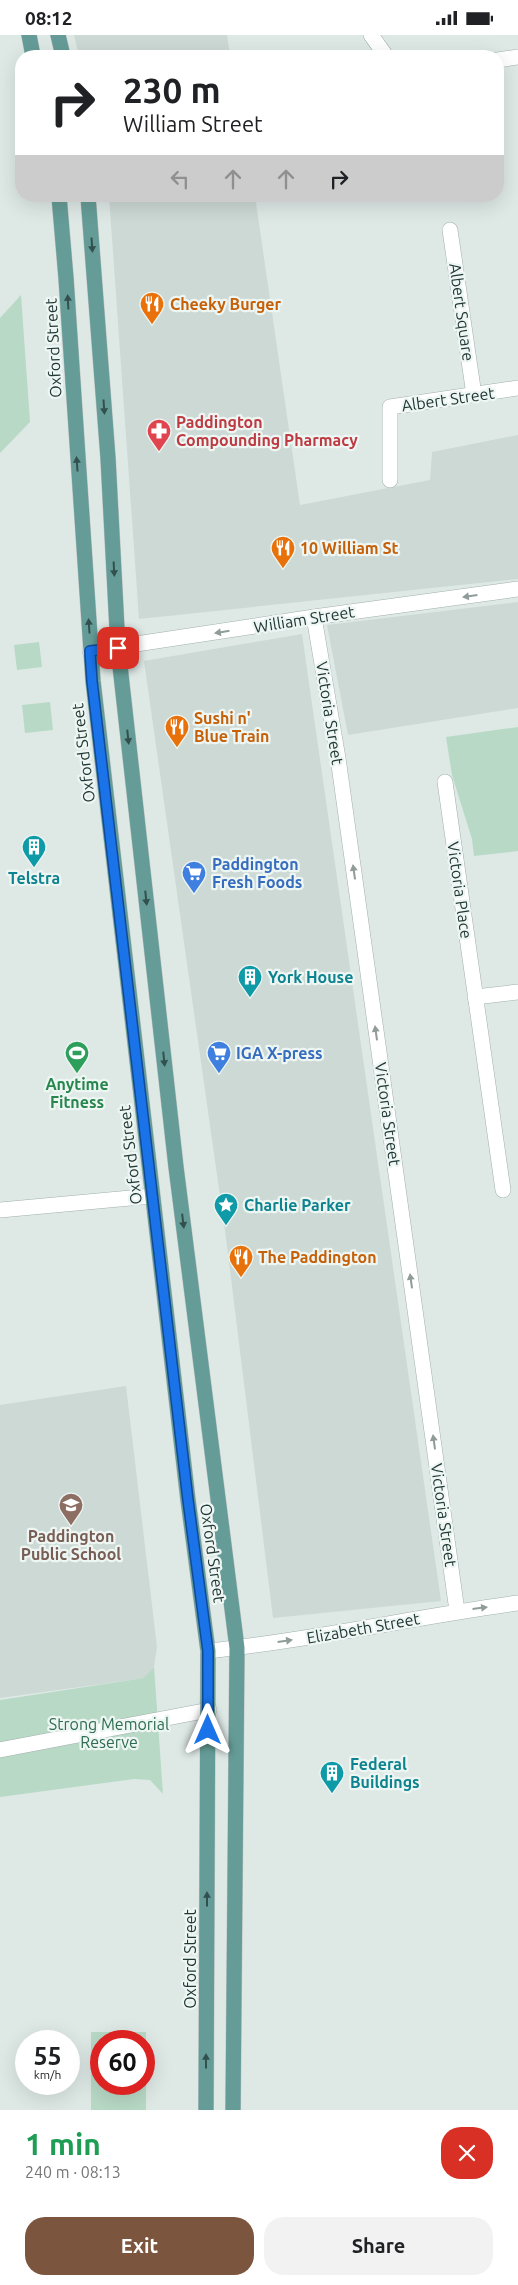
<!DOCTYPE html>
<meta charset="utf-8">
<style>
body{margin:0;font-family:Ubuntu,sans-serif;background:#f2f2f2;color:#202124;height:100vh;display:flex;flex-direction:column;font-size:19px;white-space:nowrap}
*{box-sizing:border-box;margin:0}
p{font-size:16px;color:#757577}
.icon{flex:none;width:28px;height:28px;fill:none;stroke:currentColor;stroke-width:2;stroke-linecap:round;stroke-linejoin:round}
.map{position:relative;height:2075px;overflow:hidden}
.drawer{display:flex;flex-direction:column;background:#fff;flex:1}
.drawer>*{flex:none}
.top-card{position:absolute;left:15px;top:15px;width:489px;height:152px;border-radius:20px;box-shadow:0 5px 20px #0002;background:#fff;color:#202124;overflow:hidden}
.speed{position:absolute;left:15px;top:1995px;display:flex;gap:10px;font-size:25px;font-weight:700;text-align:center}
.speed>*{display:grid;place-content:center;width:65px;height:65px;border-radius:50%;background:#fff;box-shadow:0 5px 20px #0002;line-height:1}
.speed small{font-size:12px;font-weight:400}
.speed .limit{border:8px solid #d22;background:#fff;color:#111}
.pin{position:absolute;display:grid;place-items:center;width:42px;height:42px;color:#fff;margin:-21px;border-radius:10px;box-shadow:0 2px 8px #0006}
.me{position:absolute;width:55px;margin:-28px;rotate:0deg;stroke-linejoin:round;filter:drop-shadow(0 0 4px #0008)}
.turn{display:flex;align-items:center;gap:18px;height:105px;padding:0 25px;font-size:22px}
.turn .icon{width:65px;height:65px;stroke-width:2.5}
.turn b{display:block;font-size:35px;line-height:42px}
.lanes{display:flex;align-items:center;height:48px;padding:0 25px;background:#0003;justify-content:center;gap:25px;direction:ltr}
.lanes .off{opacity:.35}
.round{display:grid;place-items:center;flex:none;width:52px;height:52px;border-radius:20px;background:#f2f2f2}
.headline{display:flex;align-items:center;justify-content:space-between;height:85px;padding:0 25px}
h1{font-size:30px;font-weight:700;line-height:38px;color:#1e9e55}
.primary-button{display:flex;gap:10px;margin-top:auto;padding:10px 25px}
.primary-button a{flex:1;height:58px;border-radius:20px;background:#7b553d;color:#fff;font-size:20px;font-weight:700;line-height:58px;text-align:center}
.primary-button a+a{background:#f2f2f2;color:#202124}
.status{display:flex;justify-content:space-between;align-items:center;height:35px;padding:0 25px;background:#fff;direction:ltr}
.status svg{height:14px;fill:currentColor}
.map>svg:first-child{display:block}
</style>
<div class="status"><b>08:12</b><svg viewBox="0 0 49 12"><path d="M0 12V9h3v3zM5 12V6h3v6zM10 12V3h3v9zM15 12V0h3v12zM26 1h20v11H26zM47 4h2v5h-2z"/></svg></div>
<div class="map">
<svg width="518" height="2075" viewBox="0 0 518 2075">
<rect width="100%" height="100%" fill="#dee9e6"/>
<g fill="#cdd9d5">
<polygon points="74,0 227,0 230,21 79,21"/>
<polygon points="109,161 255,161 300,470 430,445 432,417 518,400 518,544 139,584"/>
<polygon points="518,567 518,673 348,700 327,590"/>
<polygon points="302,599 441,1566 273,1583 226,1203 144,626"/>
<polygon points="126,1351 157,1612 154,1632 145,1643 0,1663 0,1370"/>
</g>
<g fill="#b8d9c6" fill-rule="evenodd">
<polygon points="21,260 30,387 0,418 0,283"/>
<polygon points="39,607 42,632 17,635 14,610"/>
<polygon points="50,667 53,695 25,698 22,670"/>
<polygon points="518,692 518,816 474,821 472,804 452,740 446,702"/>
<polygon points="154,1632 163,1759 150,1745 134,1744 0,1762 0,1665 144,1643"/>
<path d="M91 1997H146V2075H91ZM101 2006H144V2049H101Z"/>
</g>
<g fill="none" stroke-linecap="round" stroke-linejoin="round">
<defs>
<g id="service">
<polyline points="371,0 386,21"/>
<polyline points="498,25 518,22"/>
<polyline points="450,195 474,360"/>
<polyline points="390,445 390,372 518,353"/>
<polyline points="445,747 503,1155"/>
<polyline points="475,962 518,957"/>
</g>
<polyline id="pedestrian" points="0,1715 209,1675"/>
<g id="minor">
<polyline points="314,582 338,723 457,1576"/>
<polyline points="90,616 314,582 518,554"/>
<polyline points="0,1175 152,1161"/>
<path d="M208 1616C313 1605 414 1582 518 1568"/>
</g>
<g id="primary">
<polyline points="29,0 33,21"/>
<polyline points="58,0 63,21"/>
<polyline points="59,161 66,243 93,646 188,1465 208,1616 206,2075"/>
<polyline points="88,161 108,423 118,613 176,1132 237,1613 233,2075"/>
</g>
</defs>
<use href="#service" stroke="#a2b0ad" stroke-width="16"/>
<use href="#pedestrian" stroke="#a2b0ad" stroke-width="16"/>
<use href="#minor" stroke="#a2b0ad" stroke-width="16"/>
<use href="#primary" stroke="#bcc3c2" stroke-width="16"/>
<use href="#service" stroke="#fff" stroke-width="15"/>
<use href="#pedestrian" stroke="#fff" stroke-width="15"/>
<use href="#minor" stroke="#fff" stroke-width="15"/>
<use href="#primary" stroke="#659c97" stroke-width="15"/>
</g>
<defs><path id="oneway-solid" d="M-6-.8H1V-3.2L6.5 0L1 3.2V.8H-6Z" transform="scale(1.25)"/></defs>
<g fill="#32514e">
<use href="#oneway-solid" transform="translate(92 210) rotate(86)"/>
<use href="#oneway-solid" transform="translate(68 267) rotate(-93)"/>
<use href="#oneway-solid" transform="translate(104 372) rotate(86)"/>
<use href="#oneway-solid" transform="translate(77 429) rotate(-94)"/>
<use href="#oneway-solid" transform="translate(114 534) rotate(87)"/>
<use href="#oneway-solid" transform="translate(89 591) rotate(-94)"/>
<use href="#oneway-solid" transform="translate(128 702) rotate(84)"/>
<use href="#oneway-solid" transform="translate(146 863) rotate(84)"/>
<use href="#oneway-solid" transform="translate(164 1024) rotate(84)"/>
<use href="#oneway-solid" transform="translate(183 1186) rotate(83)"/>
<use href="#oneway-solid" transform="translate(207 1864) rotate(-90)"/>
<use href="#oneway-solid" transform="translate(206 2026) rotate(-90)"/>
</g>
<g fill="#909c9a">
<use href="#oneway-solid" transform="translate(470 561) rotate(172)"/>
<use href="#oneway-solid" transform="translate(222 597) rotate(171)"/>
<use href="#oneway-solid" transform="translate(354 837) rotate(-98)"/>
<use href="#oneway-solid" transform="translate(376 998) rotate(-98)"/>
<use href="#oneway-solid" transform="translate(411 1246) rotate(-98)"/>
<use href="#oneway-solid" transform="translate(434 1407) rotate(-98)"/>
<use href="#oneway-solid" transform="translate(480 1573) rotate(-7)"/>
<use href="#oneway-solid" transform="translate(285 1606) rotate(-8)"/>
</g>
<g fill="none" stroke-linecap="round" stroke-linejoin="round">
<defs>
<polyline id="route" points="118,613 90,616 92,646 188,1465 208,1616 208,1695"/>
</defs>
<use href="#route" stroke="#114b97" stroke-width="12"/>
<use href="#route" stroke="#1a73e8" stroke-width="9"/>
</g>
<defs>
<symbol id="restaurant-pin" viewBox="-11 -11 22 30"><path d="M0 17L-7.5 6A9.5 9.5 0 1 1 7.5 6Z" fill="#e8710a" stroke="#eef6f3"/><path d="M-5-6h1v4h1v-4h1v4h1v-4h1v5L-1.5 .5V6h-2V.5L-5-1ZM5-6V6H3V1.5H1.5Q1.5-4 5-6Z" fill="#fff"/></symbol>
<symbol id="pharmacy-pin" viewBox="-11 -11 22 30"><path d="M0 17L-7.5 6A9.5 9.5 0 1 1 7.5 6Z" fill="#e0444e" stroke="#eef6f3"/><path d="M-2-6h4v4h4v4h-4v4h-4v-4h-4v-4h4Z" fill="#fff"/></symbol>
<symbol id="building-pin" viewBox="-11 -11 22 30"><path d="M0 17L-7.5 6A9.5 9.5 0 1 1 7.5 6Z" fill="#0f9aa8" stroke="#eef6f3"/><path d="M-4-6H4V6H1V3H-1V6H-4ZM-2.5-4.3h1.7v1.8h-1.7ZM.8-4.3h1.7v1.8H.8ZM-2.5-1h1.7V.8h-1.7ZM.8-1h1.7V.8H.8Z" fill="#fff"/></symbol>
<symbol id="supermarket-pin" viewBox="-11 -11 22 30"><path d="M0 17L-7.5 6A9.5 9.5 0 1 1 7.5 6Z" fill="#3f7fe0" stroke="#eef6f3"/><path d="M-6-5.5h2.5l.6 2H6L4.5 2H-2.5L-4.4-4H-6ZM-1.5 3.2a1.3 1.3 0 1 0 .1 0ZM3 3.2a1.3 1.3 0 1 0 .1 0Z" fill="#fff"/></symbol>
<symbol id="stadium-pin" viewBox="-11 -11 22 30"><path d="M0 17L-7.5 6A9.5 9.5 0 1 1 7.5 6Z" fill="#2e9e5b" stroke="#eef6f3"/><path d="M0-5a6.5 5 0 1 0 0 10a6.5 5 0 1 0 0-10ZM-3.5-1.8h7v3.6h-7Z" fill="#fff"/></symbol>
<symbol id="sight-pin" viewBox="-11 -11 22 30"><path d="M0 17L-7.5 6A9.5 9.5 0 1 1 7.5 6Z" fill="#0f9aa8" stroke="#eef6f3"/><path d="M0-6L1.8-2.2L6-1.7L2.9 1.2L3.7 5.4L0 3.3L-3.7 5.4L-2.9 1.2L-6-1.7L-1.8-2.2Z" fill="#fff"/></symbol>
<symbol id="school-pin" viewBox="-11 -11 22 30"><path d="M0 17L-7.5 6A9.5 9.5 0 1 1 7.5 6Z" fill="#8d6e63" stroke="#eef6f3"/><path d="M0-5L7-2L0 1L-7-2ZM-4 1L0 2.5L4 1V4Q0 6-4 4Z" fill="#fff"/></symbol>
</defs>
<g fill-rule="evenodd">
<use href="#restaurant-pin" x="138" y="255" width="28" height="38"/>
<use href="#pharmacy-pin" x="145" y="382" width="28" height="38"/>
<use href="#restaurant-pin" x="269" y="499" width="28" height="38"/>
<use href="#restaurant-pin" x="163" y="678" width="28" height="38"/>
<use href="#building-pin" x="20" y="798" width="28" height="38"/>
<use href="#supermarket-pin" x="180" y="824" width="28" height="38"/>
<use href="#building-pin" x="236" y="928" width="28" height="38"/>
<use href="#stadium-pin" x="63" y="1004" width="28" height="38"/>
<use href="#supermarket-pin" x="205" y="1004" width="28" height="38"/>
<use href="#sight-pin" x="212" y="1156" width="28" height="38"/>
<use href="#restaurant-pin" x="227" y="1208" width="28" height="38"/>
<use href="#school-pin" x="57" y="1456" width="28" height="38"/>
<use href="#building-pin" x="318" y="1724" width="28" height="38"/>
</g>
<g text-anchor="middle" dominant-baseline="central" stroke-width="4.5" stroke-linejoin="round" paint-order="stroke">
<g font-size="16" font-weight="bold" fill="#c56008" stroke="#eef6f3" text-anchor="start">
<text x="170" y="269">Cheeky Burger</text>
<text x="300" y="513">10 William St</text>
<text x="194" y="683">Sushi n'<tspan x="194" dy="18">Blue Train</tspan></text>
<text x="258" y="1222">The Paddington</text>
</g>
<g font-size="16" fill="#213835" stroke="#eef6f3">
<text transform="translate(462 277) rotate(82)">Albert Square</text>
<text transform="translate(53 313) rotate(-93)">Oxford Street</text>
<text transform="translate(448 364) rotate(-8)">Albert Street</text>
<text transform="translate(304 584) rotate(-9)">William Street</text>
<text transform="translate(330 678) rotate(81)">Victoria Street</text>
<text transform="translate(83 718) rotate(-97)">Oxford Street</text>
<text transform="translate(460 855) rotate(82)">Victoria Place</text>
<text transform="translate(388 1079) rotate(82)">Victoria Street</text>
<text transform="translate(130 1120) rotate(-97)">Oxford Street</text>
<text transform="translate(444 1480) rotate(82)">Victoria Street</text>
<text transform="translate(213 1518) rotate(82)">Oxford Street</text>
<text transform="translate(363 1593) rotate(-10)">Elizabeth Street</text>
<text transform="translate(190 1924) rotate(-90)">Oxford Street</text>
</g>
<g font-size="16" font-weight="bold" fill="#be3a42" stroke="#eef6f3" text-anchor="start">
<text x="176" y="387">Paddington<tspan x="176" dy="18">Compounding Pharmacy</tspan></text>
</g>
<g font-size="16" font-weight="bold" fill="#366cbe" stroke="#eef6f3" text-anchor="start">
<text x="212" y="829">Paddington<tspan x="212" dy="18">Fresh Foods</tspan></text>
<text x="236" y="1018">IGA X-press</text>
</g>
<g font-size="16" font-weight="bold" fill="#0d838f" stroke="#eef6f3" text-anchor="start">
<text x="34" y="843" text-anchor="middle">Telstra</text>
<text x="268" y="942">York House</text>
<text x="244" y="1170">Charlie Parker</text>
<text x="350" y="1729">Federal<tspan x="350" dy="18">Buildings</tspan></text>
</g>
<g font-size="16" font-weight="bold" fill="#27864d" stroke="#eef6f3">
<text x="77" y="1049">Anytime<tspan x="77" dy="18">Fitness</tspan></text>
</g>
<g font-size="16" font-weight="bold" fill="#785e54" stroke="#eef6f3">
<text x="71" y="1501">Paddington<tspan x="71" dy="18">Public School</tspan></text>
</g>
<g font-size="16" fill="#2d6c50" stroke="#eef6f3">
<text x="109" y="1689">Strong Memorial<tspan x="109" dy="18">Reserve</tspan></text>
</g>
</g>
</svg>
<div class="speed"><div>55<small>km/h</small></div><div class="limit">60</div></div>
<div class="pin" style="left:118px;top:613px;background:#d93025"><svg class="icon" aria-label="arrive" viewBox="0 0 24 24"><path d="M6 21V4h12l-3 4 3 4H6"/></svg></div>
<svg class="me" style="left:208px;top:1695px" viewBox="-20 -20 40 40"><path d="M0-17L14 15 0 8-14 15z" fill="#1a73e8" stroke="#fff" stroke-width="4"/></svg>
<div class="top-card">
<div class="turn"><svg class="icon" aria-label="right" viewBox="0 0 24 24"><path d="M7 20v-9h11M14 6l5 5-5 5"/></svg><div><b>230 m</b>William Street</div></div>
<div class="lanes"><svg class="icon off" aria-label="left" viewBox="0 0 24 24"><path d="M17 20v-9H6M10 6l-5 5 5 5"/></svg><svg class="icon off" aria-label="ahead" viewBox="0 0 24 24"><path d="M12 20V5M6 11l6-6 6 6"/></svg><svg class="icon off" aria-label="ahead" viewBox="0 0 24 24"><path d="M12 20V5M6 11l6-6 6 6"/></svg><svg class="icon" aria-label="right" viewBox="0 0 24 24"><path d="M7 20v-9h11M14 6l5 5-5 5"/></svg></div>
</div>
</div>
<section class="drawer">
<div class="headline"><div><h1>1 min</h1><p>240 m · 08:13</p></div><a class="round" style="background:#d93025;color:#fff"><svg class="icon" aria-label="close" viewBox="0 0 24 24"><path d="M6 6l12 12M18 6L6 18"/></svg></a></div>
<div class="primary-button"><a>Exit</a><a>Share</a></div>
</section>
